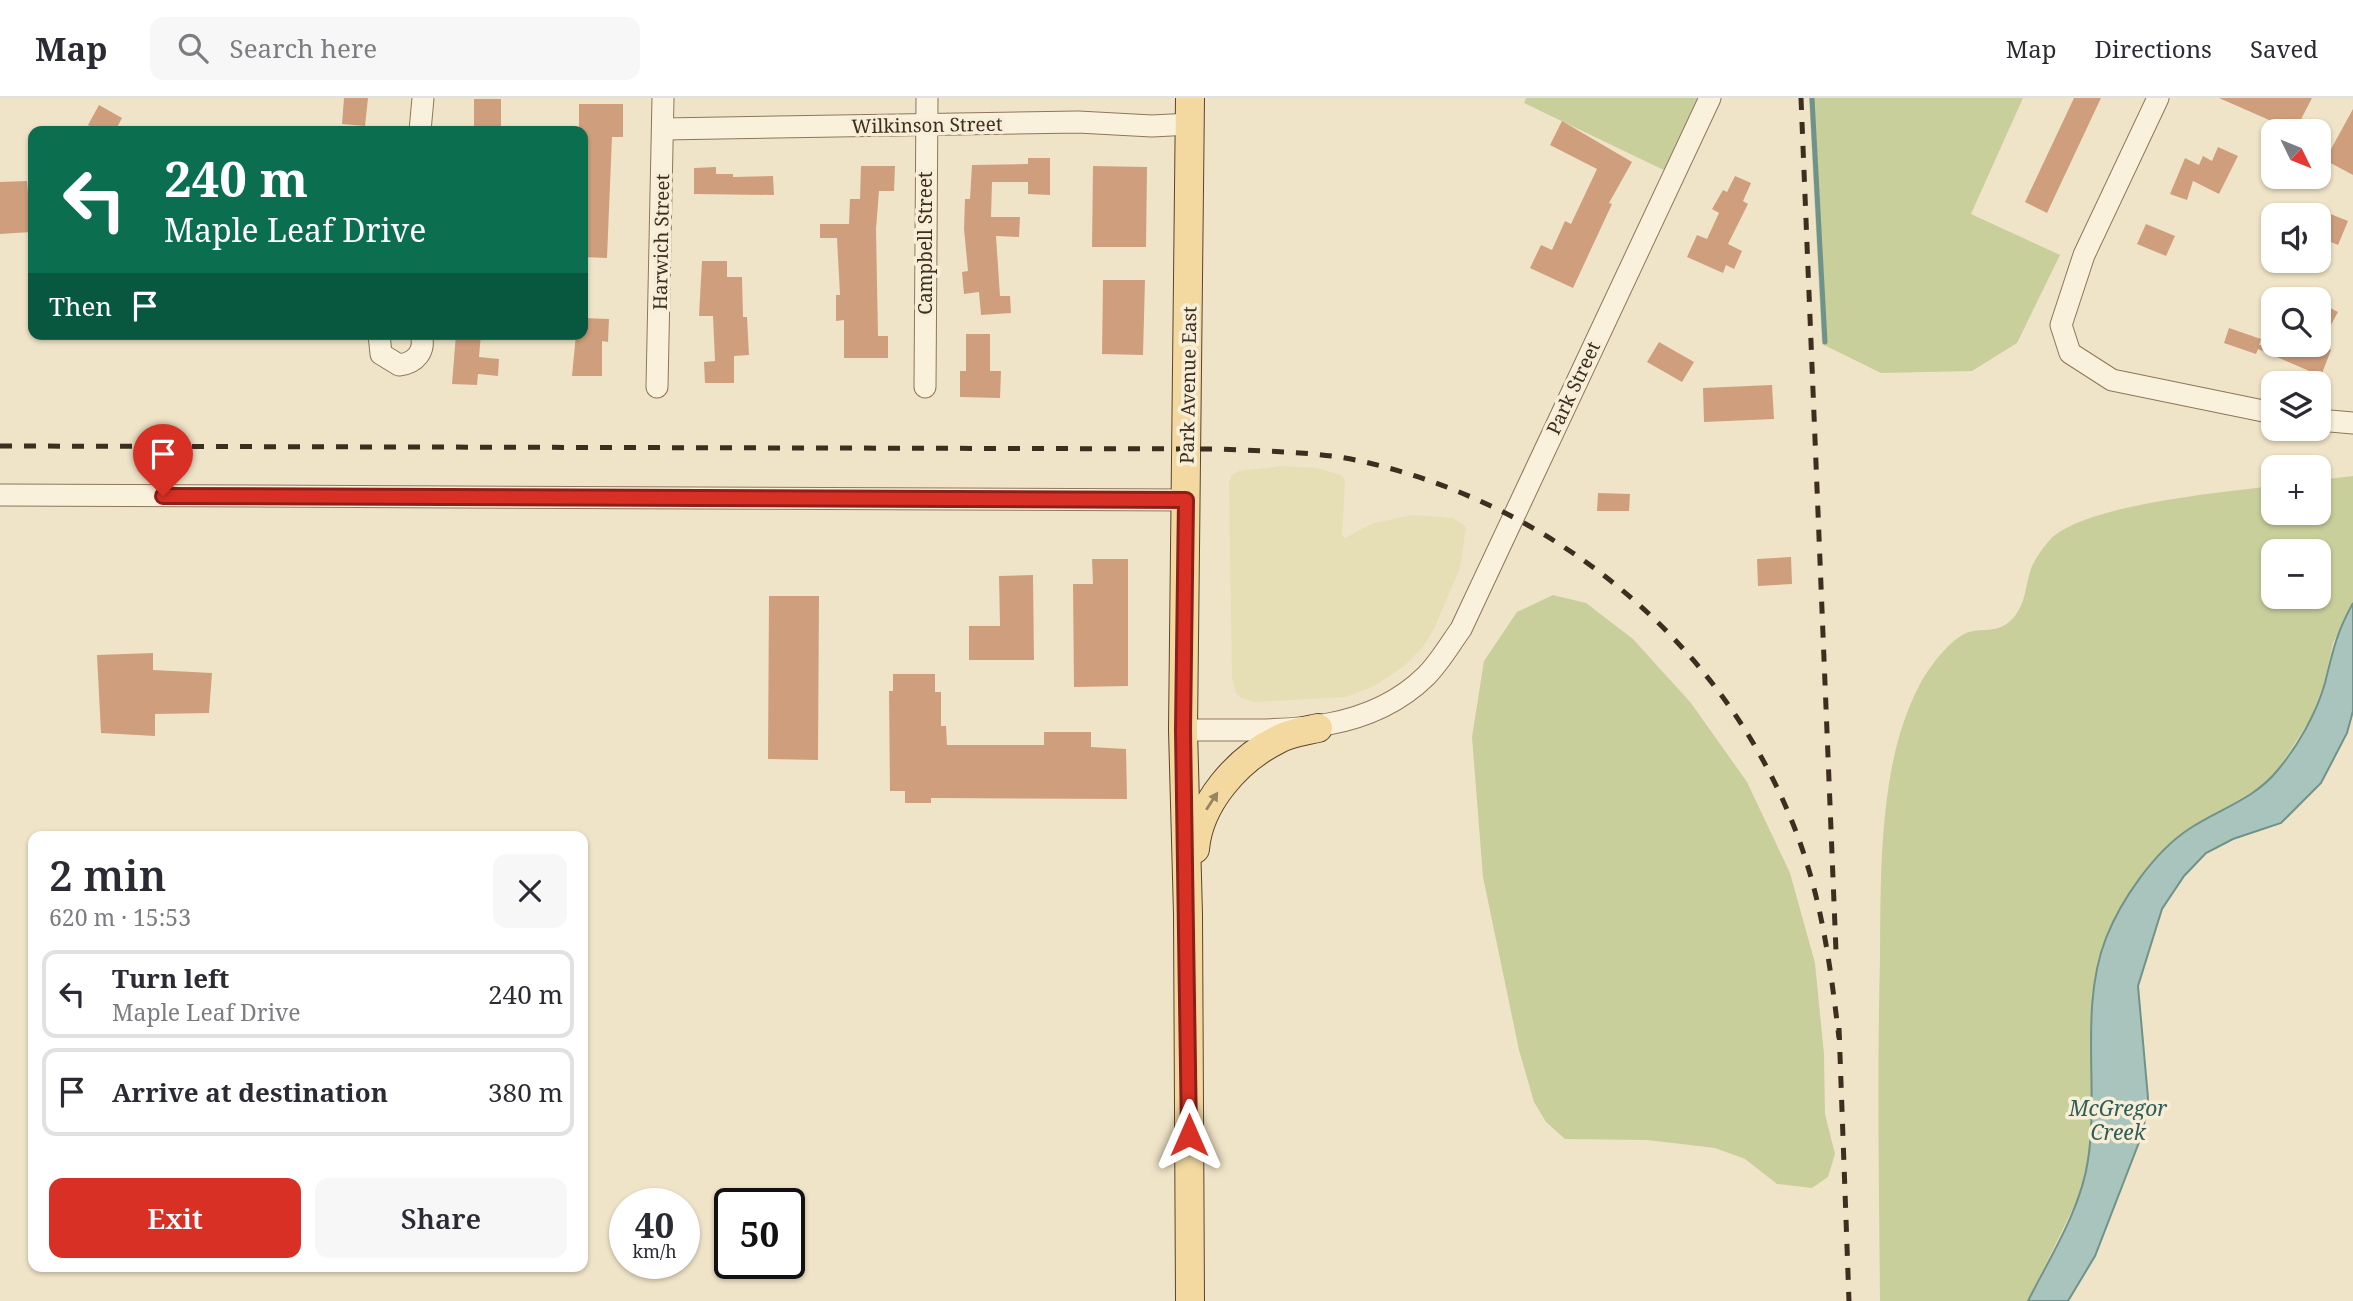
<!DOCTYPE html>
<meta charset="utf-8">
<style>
body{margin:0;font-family:"Noto Serif",serif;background:#f7f7f7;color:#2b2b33;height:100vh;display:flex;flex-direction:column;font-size:26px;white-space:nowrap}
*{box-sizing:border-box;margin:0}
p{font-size:23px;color:#7c7c81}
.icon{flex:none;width:38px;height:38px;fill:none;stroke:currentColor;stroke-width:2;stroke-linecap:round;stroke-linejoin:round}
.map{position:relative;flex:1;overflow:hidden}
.drawer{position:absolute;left:28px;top:733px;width:560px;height:441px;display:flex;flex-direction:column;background:#fff;border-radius:14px;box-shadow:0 2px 5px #0004}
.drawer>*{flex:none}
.guide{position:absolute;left:28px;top:28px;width:560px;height:214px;border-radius:14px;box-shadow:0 2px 5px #0004;background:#0b6e4f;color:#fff;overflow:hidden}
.needle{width:46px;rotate:133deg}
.fabs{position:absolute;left:2261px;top:21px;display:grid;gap:14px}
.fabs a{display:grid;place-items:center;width:70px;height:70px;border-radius:14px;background:#fff;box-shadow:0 2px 5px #0004;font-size:35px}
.speed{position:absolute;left:609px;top:1090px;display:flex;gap:14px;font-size:35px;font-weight:700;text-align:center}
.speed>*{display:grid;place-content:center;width:91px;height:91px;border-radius:50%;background:#fff;box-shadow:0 2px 5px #0004;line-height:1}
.speed small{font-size:18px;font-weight:400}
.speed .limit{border:4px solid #111;border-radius:10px;background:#fff;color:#111}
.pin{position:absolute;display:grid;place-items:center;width:60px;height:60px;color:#fff;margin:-72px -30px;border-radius:50% 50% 50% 0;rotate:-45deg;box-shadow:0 0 7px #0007}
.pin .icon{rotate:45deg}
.me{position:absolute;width:77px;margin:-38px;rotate:0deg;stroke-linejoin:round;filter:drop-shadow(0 0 5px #0008)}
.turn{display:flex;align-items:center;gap:24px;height:147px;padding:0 21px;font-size:32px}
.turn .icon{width:91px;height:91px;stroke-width:2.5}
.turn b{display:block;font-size:49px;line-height:60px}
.then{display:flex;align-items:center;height:66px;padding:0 21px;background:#0003;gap:14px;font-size:26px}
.round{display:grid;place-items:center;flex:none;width:74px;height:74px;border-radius:14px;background:#f7f7f7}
.head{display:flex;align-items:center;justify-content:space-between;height:119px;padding:0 21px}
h1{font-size:42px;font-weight:600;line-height:52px}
.button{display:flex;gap:14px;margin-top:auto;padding:14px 21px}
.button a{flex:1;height:80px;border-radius:14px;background:#d93025;color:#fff;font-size:28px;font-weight:600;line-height:80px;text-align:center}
.button a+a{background:#f7f7f7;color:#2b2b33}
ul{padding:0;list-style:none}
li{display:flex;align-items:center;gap:21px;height:88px;margin:0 14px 10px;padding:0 7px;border:4px solid #e1e1e2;border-radius:14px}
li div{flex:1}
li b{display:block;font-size:26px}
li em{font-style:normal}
header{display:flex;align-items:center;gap:42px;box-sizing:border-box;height:98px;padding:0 35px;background:#fff;border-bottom:2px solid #e1e1e2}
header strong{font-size:33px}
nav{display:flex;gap:38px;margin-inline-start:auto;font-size:24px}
.search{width:490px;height:63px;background:#f7f7f7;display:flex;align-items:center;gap:18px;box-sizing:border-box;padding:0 24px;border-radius:14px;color:#7c7c81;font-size:26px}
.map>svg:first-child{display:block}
</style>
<header>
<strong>Map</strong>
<div class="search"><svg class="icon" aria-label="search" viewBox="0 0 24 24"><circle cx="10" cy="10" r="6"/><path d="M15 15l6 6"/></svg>Search here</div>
<nav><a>Map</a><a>Directions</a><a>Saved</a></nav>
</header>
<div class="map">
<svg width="2353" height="1203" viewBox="0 0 2353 1203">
<rect width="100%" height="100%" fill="#f0e4c8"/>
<polygon fill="#e6deb5" points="1282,368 1316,370 1341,377 1345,383 1342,438 1345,440 1371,426 1411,417 1453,420 1466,429 1460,470 1434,531 1422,550 1403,569 1374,588 1346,599 1255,604 1241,600 1236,595 1232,579 1229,384 1232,377 1239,373"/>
<g fill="#c9cf9b" fill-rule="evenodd">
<polygon points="1526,0 1704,0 1670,75 1524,5"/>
<polygon points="1809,0 2023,0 1971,116 2060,157 2017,245 1972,273 1881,275 1822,246"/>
<path d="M2353 378V505L2333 545 2324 586 2311 620 2276 675 2253 696 2226 712 2103 852 2094 888V998L2088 1063 2079 1098 2028 1203H1880C1879 1089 1877 975 1880 861 1881 776 1878 666 1919 588 1927 572 1947 545 1964 536 1978 529 1995 536 2009 524 2028 508 2024 485 2033 466 2037 458 2043 450 2048 444 2077 407 2225 394 2273 388V415H2319V382ZM2273 453H2319V499H2273Z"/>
<polygon points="1553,497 1586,505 1633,541 1691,605 1747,684 1790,775 1815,865 1824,956 1825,1016 1835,1056 1828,1079 1812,1090 1777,1086 1745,1061 1715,1050 1647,1042 1565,1041 1546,1024 1534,1004 1519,952 1483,779 1472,639 1484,563 1517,514"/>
</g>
<path fill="#a9c4bc" stroke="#6f938a" stroke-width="2" d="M2353 505V613L2347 635 2321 685 2281 725 2233 741 2206 755 2184 778 2162 811 2138 888 2148 1000 2143 1034 2095 1158 2068 1203H2028C2050 1159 2081 1111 2088 1062 2099 990 2079 909 2106 840 2121 802 2154 754 2189 731 2219 711 2253 702 2277 673 2298 648 2316 616 2325 585 2333 552 2336 536 2353 505Z"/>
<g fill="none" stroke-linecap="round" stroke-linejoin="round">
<polyline stroke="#6f938a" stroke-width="5" points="1812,0 1825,244"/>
</g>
<g fill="#cf9f7d">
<polygon points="344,0 368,0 365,28 342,26"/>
<polygon points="2074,0 2101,0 2047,115 2025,104"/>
<polygon points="2219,0 2312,0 2295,33 2272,33 2276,25"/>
<rect x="474" y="1" width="27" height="32"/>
<polygon points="579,6 623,6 623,39 612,39 607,160 583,159 583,33 579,33"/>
<polygon points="99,7 122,20 115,33 99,33 88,27"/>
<polygon points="2353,11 2353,77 2325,62"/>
<polygon points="1562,23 1632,64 1609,105 1612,106 1573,190 1530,170 1541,147 1552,152 1565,123 1571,126 1597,71 1550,47"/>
<polygon points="2218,49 2238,58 2219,96 2193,83 2187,102 2170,96 2185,60 2199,67 2203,58 2212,63"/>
<polygon points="1028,60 1050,60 1050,97 1028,96 1028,84 992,84 991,119 1020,119 1019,139 996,138 1000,198 1010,198 1011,215 981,217 979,194 964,196 962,174 968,173 964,131 965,101 970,101 972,67 1028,66"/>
<polygon points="861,68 895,68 894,93 879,93 876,131 878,238 888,238 888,260 844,260 844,222 836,223 836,197 840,197 837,140 820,140 820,126 849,126 850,101 860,101"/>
<polygon points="1093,68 1147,69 1146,149 1092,149"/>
<polygon points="716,69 716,76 733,76 733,79 773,78 774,97 694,96 694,70"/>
<polygon points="1735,78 1751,85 1743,103 1748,106 1728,146 1742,153 1734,171 1726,167 1723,175 1687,159 1697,137 1707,141 1719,115 1712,111 1723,92 1727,94"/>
<polygon points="27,83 31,134 0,136 0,84"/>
<polygon points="2328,115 2348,123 2338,147 2319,139"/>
<polygon points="2146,126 2175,138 2166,158 2137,146"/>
<polygon points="702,163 727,163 727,179 742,179 743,219 747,219 749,257 734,258 734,285 705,285 704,264 715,263 713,218 699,218"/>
<polygon points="1103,182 1145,182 1143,257 1102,256"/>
<polygon points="2319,204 2338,214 2320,247 2331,252 2321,278 2258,251 2256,256 2224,245 2229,230 2261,241 2259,247 2319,247"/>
<polygon points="583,220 609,221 608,244 602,243 602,278 572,278 576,236 583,236"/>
<polygon points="456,236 481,236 479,259 499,261 498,278 478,276 477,287 452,286"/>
<polygon points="966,236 990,236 990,273 1001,273 1000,300 960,299 960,273 966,273"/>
<polygon points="1659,244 1694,264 1682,284 1647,264"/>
<polygon points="1772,287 1774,321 1704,324 1703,290"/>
<polygon points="1598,395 1630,396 1629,413 1597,413"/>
<polygon points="1791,459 1792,486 1758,488 1757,461"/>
<polygon points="1092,461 1128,461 1128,588 1074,589 1073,486 1093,486"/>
<polygon points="1033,477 1034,562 969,562 969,528 1000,528 999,478"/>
<polygon points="769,498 819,498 818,662 768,661"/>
<polygon points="153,555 153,572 212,575 209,615 155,616 155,638 101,635 97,557"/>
<polygon points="893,576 935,576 935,594 941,594 941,628 946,628 947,647 1044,647 1044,634 1091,634 1091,649 1126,651 1127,701 939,700 931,700 931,705 905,705 905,693 890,693 889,593 893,593"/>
</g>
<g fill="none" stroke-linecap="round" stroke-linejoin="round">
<defs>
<g id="minor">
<polyline points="2158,0 2084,157 2061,227 2070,255 2112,282 2273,315"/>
<polyline points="664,31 1078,24 1152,28 1191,26"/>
<polyline points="420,33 423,0"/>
<path d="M379 236 381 256 399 267C416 265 426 253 421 236"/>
<polyline points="657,289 663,0"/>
<polyline points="925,289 927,0"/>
<polyline points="2319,322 2353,325"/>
<polyline points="0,397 1186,402"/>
<path d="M1183 632C1267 631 1361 642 1426 578 1440 564 1450 546 1461 531L1710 0"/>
</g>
<g id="major">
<path d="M1195 751C1199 705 1237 662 1277 642 1289 635 1305 633 1318 630"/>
<polyline points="1190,1203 1188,816 1183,632 1190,0"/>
</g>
</defs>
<use href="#minor" stroke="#8d765c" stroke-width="23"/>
<use href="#major" stroke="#5b4430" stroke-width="30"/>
<use href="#minor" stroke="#faf1dc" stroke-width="21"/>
<use href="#major" stroke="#f3d9a0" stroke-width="28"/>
<g stroke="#3d2e20" stroke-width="5" stroke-dasharray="12 12" stroke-linecap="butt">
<polyline points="1801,0 1836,853"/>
<path d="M0 348 1221 351C1271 354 1321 353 1369 365 1572 413 1747 567 1808 769 1825 825 1832 882 1839 940"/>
<polyline points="1839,930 1849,1203"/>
</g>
</g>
<defs><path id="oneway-solid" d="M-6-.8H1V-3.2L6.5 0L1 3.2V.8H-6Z" transform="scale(1.75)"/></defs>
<use fill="#988460" href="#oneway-solid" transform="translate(1212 703) rotate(-57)"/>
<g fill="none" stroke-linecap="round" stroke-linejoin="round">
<defs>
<polyline id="route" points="163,398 1186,402 1183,632 1189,1037"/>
</defs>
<use href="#route" stroke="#8d1f18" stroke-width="18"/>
<use href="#route" stroke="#d93025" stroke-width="12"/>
</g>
<g text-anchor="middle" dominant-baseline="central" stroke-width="7" stroke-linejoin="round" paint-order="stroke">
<g font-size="19" fill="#3d2e20" stroke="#f7eed8">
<text transform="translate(927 27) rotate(-1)">Wilkinson Street</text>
<text transform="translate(661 144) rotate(-89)">Harwich Street</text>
<text transform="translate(925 145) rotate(-90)">Campbell Street</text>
<text transform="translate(1188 287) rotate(-89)">Park Avenue East</text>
<text transform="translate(1573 290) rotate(-65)">Park Street</text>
</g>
<g font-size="21" font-style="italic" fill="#2f5d5a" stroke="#f7eed8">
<text x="2118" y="1010">McGregor<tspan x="2118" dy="24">Creek</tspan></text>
</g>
</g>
</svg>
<div class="fabs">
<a><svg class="needle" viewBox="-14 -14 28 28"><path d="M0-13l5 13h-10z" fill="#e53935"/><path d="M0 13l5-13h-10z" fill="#7c7c81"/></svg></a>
<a><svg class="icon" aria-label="sound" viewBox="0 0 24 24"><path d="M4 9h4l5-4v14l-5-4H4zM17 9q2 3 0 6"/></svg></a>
<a><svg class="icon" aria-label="search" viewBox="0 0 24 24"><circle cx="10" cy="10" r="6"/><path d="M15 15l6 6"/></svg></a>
<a><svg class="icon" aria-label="layers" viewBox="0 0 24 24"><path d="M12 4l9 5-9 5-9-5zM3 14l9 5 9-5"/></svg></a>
<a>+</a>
<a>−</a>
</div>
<div class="speed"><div>40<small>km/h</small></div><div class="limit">50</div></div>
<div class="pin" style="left:163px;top:398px;background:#d93025"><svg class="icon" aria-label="arrive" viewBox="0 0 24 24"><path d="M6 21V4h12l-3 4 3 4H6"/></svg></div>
<svg class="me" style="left:1189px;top:1037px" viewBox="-20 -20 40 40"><path d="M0-17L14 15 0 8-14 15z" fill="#d93025" stroke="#fff" stroke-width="4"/></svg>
<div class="guide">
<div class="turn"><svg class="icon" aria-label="left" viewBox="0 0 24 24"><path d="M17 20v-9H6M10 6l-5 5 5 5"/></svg><div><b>240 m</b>Maple Leaf Drive</div></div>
<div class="then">Then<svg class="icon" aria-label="arrive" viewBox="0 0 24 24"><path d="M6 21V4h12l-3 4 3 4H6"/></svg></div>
</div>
<section class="drawer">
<div class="head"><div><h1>2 min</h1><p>620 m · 15:53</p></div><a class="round"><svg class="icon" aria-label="close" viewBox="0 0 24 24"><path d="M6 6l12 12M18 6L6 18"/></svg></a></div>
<ul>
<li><svg class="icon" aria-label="left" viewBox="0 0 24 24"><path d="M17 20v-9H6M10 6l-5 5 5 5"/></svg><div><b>Turn left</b><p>Maple Leaf Drive</p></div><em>240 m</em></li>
<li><svg class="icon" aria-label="arrive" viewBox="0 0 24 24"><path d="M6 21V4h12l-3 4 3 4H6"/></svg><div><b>Arrive at destination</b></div><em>380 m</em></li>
</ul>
<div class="button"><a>Exit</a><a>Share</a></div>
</section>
</div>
